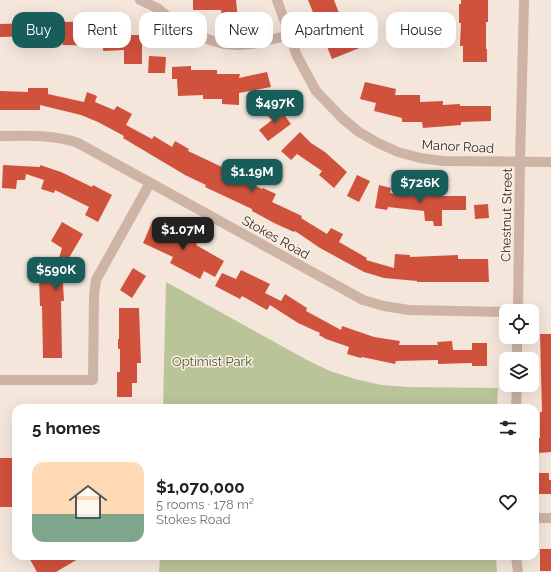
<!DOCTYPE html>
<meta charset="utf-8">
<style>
body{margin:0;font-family:Raleway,sans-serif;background:#f2f2f2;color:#202124;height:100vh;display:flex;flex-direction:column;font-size:15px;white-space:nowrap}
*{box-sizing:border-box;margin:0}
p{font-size:13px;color:#757577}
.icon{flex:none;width:22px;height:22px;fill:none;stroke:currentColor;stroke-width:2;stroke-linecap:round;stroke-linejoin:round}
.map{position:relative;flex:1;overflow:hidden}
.side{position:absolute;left:12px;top:404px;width:527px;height:156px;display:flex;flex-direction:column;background:#fff;border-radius:12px;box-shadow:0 4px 16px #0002}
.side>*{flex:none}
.top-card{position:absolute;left:12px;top:12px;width:527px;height:36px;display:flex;gap:8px}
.fabs{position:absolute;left:499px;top:304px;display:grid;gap:8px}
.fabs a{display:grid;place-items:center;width:40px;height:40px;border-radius:8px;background:#fff;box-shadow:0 4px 16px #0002;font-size:20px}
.price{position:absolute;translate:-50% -34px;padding:0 9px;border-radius:8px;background:#195d5b;color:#fff;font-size:13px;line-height:26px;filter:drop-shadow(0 1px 2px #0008)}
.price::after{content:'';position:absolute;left:50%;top:24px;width:12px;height:9px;margin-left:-6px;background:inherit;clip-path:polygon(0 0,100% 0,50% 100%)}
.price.current{background:#222;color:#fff}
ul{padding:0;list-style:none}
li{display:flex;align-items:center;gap:12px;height:100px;padding:0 20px}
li+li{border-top:1px solid #e0e0e0}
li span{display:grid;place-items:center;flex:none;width:112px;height:80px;border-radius:12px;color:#555}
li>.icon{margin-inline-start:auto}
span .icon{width:48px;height:48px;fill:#fffc;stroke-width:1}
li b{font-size:17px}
h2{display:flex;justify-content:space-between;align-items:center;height:48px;padding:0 20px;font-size:17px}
.tag{padding:0 14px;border-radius:12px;background:#fff;box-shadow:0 4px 16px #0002;font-size:14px;line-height:36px}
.tag.current{background:#195d5b;color:#fff}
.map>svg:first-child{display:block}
.green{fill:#bac499}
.building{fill:#d0523d}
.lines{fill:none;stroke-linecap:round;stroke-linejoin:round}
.minor{stroke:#cdb4a5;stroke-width:10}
.tertiary{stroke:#cdb4a5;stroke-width:10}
.labels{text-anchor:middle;stroke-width:3;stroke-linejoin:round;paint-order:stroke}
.street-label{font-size:13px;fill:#382b27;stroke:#fbf0e7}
.park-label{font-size:13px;fill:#4c5929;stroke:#fbf0e7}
</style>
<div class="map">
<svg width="551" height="572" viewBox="0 0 551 572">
<rect width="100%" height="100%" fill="#f4e6db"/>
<!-- green -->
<g class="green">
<polygon points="166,282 307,360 330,371 355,379 381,385 407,387 498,388 497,408 163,408"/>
<polygon points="160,556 496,556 497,572 159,572"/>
</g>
<!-- building -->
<g class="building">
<polygon points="193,0 236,0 238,20 223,22 221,10 193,10"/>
<polygon points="308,0 334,0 348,37 357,33 362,47 332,59"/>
<polygon points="461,0 488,0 488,22 486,22 486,49 487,49 487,62 463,62 463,46 460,46 461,23 459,23 459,4 461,4"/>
<polygon points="96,21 96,26 118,26 118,35 142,35 142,64 124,64 124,50 103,51 103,46 63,45 62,38 33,38 33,36 0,37 0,24"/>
<polygon points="149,56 166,57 165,73 148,73"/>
<polygon points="191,66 191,70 217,70 217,74 240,74 239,78 267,72 271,87 239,93 239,105 222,104 222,99 203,99 203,95 178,96 177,79 172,79 172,67"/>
<polygon points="365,82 396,89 395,95 420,95 420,102 443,101 443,105 460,104 460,106 491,106 491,121 461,122 461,125 423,128 422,122 402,122 402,118 374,111 376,103 360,99"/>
<polygon points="28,88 48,88 48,94 84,102 87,92 97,96 95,102 114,110 117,106 132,114 126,125 152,139 154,136 172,147 175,141 189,149 188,151 222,167 223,166 236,172 234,175 262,189 263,188 276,194 272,202 302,216 301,218 327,234 331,228 343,234 339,242 367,258 366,260 394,268 395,254 410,255 410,257 458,255 458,259 488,259 489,282 417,282 417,281 384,278 364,272 320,248 295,231 294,232 274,223 252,211 252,209 205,187 206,185 185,175 123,138 124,136 98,122 81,115 40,105 40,110 0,110 0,91 28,92"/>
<polygon points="278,107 291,124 268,141 259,130 272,120 267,115"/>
<polygon points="300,132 311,143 325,152 347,172 334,188 319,175 322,171 297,154 291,160 281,151"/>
<polygon points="3,165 40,167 40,165 61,172 92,187 93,185 112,195 98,222 85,215 89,207 55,190 54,193 41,189 44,180 26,174 25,180 17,180 16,189 2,188"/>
<polygon points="357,175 370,181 359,202 347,196"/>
<polygon points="379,185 391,188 390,193 419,196 466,196 466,210 442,210 442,226 434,226 433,221 425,221 424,211 388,207 387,210 375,208"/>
<polygon points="488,204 489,218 475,219 474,205"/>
<polygon points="153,220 197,243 196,245 224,261 215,277 204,271 200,279 170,263 173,257 143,243"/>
<polygon points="62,222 83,234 63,268 67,269 63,283 64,301 61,301 62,358 43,358 42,306 40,306 39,278 44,261 57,265 62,248 51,241"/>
<polygon points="133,268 146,276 132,298 120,290"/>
<polygon points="241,270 270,284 265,293 281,301 285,294 307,308 306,311 341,330 342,326 374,337 400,341 399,345 438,345 437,342 452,341 453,350 472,350 472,343 487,343 487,366 472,366 472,363 438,364 438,360 396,361 395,364 362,357 361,358 347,354 349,347 326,339 319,335 320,333 298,323 270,305 267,310 242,296 240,299 215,286 222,273 236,279"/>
<polygon points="119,308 139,308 141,363 137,363 137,383 132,383 132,397 117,397 117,372 120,372 120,349 118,349 118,339 119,339"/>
<polygon points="540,334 551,334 551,452 538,453 538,438 540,438 540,412 542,412"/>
<rect x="0" y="458" width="16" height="49"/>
<polygon points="535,473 549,473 549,480 551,480 551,494 535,494"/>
<rect x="540" y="549" width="11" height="22"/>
<polygon points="28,556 83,556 56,572 37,572"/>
</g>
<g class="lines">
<!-- minor -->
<g class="minor">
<polyline points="140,0 157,8 188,32 210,40 224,44 238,45 252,44 290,35"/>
<path d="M0 136C26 136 53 134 78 143L363 300 384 306 409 310 506 312"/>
<polyline points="520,161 524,0"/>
<polyline points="0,380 93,380 94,295 96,280 150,183"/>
<polyline points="535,518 551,518"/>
</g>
<!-- tertiary -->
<g class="tertiary">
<polyline points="277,0 297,56 316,91 343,119 359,132 378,143 398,152 420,158 443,161 551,162"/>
<polyline points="518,311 520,161"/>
<polyline points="517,359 517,337"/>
<polyline points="516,408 517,385"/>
<polyline points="516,556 518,572"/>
</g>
</g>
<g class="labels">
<!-- street labels -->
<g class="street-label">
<text transform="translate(458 146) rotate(3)" y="5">Manor Road</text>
<text transform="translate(506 215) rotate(-89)" y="5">Chestnut Street</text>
<text transform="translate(276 237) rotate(29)" y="5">Stokes Road</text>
</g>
<!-- park labels -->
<g class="park-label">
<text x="212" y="366">Optimist Park</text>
</g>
</g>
</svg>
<div class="fabs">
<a><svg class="icon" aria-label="locate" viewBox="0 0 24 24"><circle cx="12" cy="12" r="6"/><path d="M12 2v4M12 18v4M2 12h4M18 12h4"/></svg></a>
<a><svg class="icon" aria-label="layers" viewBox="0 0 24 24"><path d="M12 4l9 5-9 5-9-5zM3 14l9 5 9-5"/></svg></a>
</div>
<b class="price" style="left:275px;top:124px">$497K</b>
<b class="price" style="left:252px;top:193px">$1.19M</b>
<b class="price" style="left:420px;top:204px">$726K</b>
<b class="price current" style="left:183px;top:251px">$1.07M</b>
<b class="price" style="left:56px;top:291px">$590K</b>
<div class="top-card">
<a class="tag current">Buy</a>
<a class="tag">Rent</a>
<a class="tag">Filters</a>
<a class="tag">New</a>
<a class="tag">Apartment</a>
<a class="tag">House</a>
</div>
<section class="side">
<h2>5 homes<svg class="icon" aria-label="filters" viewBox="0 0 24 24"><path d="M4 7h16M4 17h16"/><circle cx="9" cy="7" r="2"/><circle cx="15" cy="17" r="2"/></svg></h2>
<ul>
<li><span style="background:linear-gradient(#ffd9b3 65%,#7fa58c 0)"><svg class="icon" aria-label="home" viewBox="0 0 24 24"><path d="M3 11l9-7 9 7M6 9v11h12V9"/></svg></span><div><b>$1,070,000</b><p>5 rooms · 178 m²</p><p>Stokes Road</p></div><svg class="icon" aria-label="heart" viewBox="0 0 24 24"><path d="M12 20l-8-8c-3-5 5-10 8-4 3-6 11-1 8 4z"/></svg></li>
</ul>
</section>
</div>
